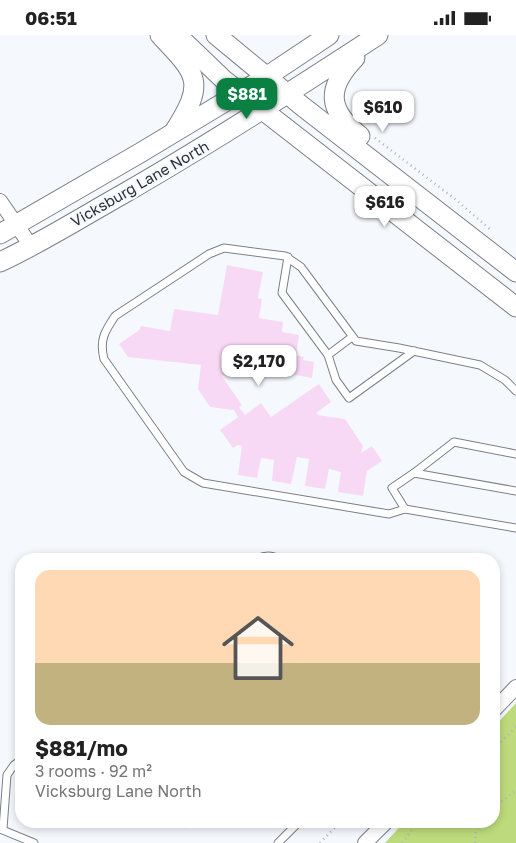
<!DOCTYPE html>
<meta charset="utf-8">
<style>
body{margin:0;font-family:"Golos Text",sans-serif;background:#f6f6f6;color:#222;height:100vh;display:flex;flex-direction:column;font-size:19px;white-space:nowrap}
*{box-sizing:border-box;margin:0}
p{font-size:16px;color:#767676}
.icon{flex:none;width:28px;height:28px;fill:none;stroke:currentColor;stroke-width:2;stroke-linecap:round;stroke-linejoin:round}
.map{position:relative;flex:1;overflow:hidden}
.panel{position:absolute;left:15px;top:518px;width:485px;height:275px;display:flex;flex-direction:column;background:#fff;border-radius:20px;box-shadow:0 2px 8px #0003}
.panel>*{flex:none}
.price{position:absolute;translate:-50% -42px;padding:0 11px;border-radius:10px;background:#fff;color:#222;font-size:16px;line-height:32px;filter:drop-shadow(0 1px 2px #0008)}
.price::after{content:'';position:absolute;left:50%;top:30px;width:15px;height:11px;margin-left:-8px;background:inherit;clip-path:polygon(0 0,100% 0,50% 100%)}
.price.active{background:#0b8043;color:#fff}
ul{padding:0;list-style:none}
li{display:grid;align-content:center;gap:10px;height:265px;padding:0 20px}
li span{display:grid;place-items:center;height:155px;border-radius:15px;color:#555}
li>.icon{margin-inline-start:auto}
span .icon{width:90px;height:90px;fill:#fffc;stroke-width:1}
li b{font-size:21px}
.status{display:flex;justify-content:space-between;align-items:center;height:35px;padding:0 25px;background:#fff;direction:ltr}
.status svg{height:14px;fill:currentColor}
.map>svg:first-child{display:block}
.green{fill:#bddb7c}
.building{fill:#f8d9f5}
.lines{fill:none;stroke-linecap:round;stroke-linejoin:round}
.service-casing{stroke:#7b8188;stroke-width:9}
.minor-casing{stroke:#7b8188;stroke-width:16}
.secondary-casing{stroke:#7b8188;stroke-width:21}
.path{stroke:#b1b4b8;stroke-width:2.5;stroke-dasharray:1 4;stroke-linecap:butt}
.service{stroke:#fff;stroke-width:7}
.minor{stroke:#fff;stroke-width:14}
.secondary{stroke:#fff;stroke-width:19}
.labels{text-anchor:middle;stroke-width:4.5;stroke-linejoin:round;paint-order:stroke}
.street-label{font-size:15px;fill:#2d2f32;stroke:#f5f9fe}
</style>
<div class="status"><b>06:51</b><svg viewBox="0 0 49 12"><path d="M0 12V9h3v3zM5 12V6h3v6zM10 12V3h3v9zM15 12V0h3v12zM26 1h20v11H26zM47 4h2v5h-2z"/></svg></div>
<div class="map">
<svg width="516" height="808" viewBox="0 0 516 808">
<rect width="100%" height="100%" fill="#f5f9fe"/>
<!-- green -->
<polygon class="green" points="516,668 516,808 385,808 405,786 494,786 494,692"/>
<!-- building -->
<g class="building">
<polygon points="227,230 263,237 258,263 262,264 259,283 283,287 282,297 299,300 296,320 304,322 303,325 314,327 312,343 228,327 226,341 221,340 242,370 239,372 245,380 261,368 271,382 319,349 331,367 316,378 318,380 345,384 363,411 361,418 372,411 382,426 367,436 363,461 338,457 341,437 329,434 325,454 305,451 309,424 297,422 291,449 272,446 274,425 261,423 257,443 238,440 242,411 238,410 233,413 220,395 238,382 234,375 210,372 198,354 201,330 128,322 119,309 139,295 141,291 170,296 174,274 218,280"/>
<polygon points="180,786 197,786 185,794"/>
</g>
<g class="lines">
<defs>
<g id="service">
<polyline points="288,222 282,258 328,320 336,345 349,363 414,316"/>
<polyline points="328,320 352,302"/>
<path d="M516 356 505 345 480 330 399 313 356 306 301 232 285 221 224 213 209 219 115 281C105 296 99 305 104 324L184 437 203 448 389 479 405 474 516 493"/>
<polyline points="414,438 454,407 516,419"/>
<polyline points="405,474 392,453 414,438 516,456"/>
<path d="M257 524C265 520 272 520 279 524"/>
<polyline points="0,794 34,808"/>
<polyline points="3,794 7,740 14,730 21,725"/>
<polyline points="278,808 300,786"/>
</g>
<g id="minor">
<polyline points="0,166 31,211"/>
<polyline points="494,675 516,652"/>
<polyline points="365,808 387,786"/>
</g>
<g id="secondary">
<path d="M160 0C198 40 206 47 174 97"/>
<polyline points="177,0 224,45 516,272"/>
<polyline points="216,0 302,71 516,237"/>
<path d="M355 23C326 53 327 75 360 101"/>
<polyline points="0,199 140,118 266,42 329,0"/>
<path d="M0 227C43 207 82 182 123 159 210 109 294 55 378 0"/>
</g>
</defs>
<!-- service casing -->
<use href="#service" class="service-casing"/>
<!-- minor casing -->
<use href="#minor" class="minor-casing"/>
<!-- secondary casing -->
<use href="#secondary" class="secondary-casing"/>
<!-- path -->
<g class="path">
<polyline points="375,103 455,164 492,196"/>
<polyline points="494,714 516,692"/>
<polyline points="494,773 516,755"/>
<polyline points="320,808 341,786"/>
<polyline points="402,808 419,786"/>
<polyline points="475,808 476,796 484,786"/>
</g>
<!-- service -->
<use href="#service" class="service"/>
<!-- minor -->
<use href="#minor" class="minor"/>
<!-- secondary -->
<use href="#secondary" class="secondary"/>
</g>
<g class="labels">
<!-- street labels -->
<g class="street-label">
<text transform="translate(140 149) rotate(-30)" y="5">Vicksburg Lane North</text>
</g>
</g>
</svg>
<b class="price active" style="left:247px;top:85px">$881</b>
<b class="price" style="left:383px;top:98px">$610</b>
<b class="price" style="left:385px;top:193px">$616</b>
<b class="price" style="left:259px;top:352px">$2,170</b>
<section class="panel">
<ul>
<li><span style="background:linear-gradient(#ffd9b3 60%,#c2b280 0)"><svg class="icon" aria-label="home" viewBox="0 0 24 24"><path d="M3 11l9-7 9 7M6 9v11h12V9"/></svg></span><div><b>$881/mo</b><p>3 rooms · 92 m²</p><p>Vicksburg Lane North</p></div></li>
</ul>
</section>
</div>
